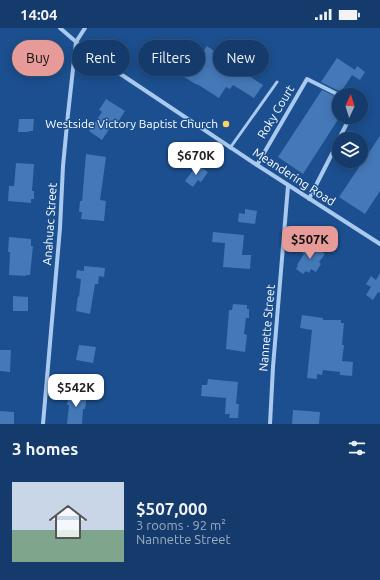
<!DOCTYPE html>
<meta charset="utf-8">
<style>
body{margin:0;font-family:Ubuntu,sans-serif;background:#214673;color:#f1f3f6;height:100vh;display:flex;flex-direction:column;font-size:15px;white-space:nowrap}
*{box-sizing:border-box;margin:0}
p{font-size:13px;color:#9dadc1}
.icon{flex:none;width:22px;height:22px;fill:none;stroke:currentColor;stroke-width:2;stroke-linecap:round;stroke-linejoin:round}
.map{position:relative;height:396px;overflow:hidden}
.details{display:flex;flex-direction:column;background:#143b6b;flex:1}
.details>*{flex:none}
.top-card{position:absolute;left:12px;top:12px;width:356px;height:36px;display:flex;gap:8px}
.needle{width:26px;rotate:4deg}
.tools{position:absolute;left:332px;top:60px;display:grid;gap:8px}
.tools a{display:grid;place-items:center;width:36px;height:36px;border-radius:50%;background:#143b6b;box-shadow:0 2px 10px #0003,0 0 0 1px #33557e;font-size:20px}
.price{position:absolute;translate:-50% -34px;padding:0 9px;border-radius:8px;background:#fff;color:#222;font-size:13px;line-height:26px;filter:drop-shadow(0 1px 2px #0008)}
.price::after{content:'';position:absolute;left:50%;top:24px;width:12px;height:9px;margin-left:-6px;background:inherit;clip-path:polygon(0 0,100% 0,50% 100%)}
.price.selected{background:#e69b98;color:#111}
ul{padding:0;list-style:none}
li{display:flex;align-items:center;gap:12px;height:100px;padding:0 12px}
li+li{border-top:1px solid #33557e}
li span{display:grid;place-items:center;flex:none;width:112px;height:80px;border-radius:0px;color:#555}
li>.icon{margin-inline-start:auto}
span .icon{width:48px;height:48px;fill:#fffc;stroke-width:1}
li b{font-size:17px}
h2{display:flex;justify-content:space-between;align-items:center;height:48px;padding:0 12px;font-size:17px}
.tag{padding:0 14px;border-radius:18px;background:#143b6b;box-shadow:0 2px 10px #0003,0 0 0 1px #33557e;font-size:14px;line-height:36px}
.tag.selected{background:#e69b98;color:#111}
.status{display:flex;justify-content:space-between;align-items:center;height:28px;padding:0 20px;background:#143b6b;direction:ltr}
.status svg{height:11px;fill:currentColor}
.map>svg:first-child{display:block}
.building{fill:#4478b7}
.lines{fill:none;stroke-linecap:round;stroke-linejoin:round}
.service{stroke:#a9c9ee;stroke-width:3}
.minor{stroke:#a9c9ee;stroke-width:4}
.poi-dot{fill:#ffd166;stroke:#1b4f8f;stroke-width:1.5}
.labels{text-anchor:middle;stroke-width:3;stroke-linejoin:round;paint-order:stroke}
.street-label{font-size:12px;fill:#fff;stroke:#1b4f8f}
.poi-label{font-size:12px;fill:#fff;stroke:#1b4f8f;text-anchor:end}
</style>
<div class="status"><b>14:04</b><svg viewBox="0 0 49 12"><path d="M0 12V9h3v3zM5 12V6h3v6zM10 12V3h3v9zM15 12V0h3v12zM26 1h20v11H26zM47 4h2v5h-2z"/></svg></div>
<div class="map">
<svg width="380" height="396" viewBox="0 0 380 396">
<rect width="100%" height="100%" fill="#1b4f8f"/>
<!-- building -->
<g class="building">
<polygon points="207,18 218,26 217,28 263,57 254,70 233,57 230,61 226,59 219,70 197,56 197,57 181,47 191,33 195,36"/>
<polygon points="337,30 355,42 357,38 365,44 360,52 352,47 341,64 321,54"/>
<polygon points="322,62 339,70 339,90 303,146 278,129"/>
<polygon points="106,71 125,83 118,94 115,92 102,112 89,103 102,84 99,82"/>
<polygon points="19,91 34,91 33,103 29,103 29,104 18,104"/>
<polygon points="380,108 380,163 365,186 339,169"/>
<polygon points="86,126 106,129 100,172 106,173 104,193 81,191 82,184 79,184 80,173 82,173"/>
<polygon points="16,135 34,136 32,163 34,163 34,171 31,171 31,175 8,173 9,158 14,158"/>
<polygon points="197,137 208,144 201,154 198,152 193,159 185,153"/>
<polygon points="245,181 257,183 255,196 238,194 239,185 245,186"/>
<polygon points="213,204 244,207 242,227 251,227 250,241 223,239 225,215 212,214"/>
<polygon points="9,209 31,211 31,218 33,218 30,247 26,247 26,248 9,247 10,224 8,224"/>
<polygon points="308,215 325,226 319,234 321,236 316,244 311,241 309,245 306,243 303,246 296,241 298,238 297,237 304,226 302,224"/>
<polygon points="84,238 105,240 104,249 99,248 98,256 95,256 90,286 76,283 78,268 79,269 81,251 76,250 77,242 84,243"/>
<polygon points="380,245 380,265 378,264 373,272 366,267 371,259 366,256 371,248 376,252"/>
<polygon points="13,268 28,269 28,283 13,283"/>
<polygon points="233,276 247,277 247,281 249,281 249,290 246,290 244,306 247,307 245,324 226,321 229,282 232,282"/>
<polygon points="302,287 323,290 323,292 341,292 341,295 344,295 342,317 344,317 342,333 353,334 352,348 340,347 340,344 323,342 322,347 317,346 317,351 307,350 312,302 300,300"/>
<polygon points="79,317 96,319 93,335 76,332"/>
<polygon points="0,322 11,322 10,344 0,343"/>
<polygon points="208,351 238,354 236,376 239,376 238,390 229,390 230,386 225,386 226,370 201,368 202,357 207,357"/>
<polygon points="69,365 87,367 85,381 83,381 82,396 67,396 69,377 67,377"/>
<polygon points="293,382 320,384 319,396 292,396"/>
<polygon points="0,383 14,384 14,396 0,396"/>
</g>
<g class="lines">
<!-- service -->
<polyline class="service" points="230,120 277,54"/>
<!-- minor -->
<g class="minor">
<polyline points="60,0 89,25 257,137 380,216"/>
<polyline points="339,111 350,89"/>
<polyline points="257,137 307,51 339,67"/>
<polyline points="309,171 339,112"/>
<polyline points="43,396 60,200 63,138 68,86 76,14 85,0"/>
<polyline points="270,396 273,339 288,158"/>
</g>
</g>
<!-- markers -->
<circle class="poi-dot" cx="226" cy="96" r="4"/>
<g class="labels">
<!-- street labels -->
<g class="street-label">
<text transform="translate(276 84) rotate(-59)" y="4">Roky Court</text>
<text transform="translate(294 149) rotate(33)" y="4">Meandering Road</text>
<text transform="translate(50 196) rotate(-86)" y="4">Anahuac Street</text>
<text transform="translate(267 300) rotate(-85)" y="4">Nannette Street</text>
</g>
<!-- poi labels -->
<g class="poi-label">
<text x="218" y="100">Westside Victory Baptist Church</text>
</g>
</g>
</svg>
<div class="tools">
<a><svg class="needle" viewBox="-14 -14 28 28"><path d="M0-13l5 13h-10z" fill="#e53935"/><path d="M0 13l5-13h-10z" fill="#9dadc1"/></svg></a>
<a><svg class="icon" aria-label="layers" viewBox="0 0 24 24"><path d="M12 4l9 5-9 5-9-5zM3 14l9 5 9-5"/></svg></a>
</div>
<b class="price" style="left:196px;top:148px">$670K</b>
<b class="price selected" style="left:310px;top:232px">$507K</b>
<b class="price" style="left:76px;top:380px">$542K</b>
<div class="top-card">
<a class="tag selected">Buy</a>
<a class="tag">Rent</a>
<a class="tag">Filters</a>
<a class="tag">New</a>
</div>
</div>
<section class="details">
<h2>3 homes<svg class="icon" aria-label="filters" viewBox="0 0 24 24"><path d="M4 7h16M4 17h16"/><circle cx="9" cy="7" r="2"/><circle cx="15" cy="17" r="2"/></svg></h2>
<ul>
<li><span style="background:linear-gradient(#c9d6e8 60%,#7fa58c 0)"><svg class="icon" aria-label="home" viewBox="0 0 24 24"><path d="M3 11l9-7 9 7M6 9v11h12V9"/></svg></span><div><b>$507,000</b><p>3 rooms · 92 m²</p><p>Nannette Street</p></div></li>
</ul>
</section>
